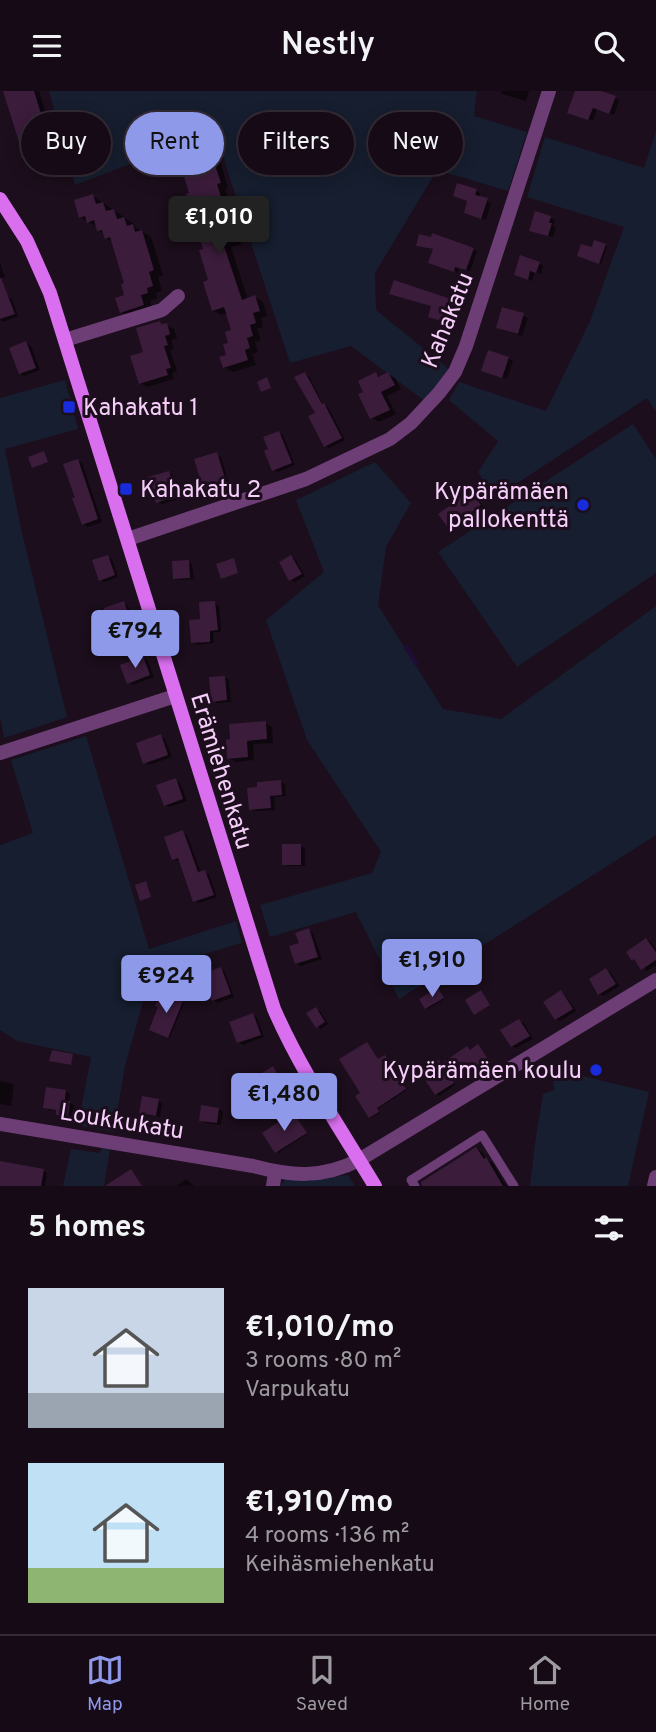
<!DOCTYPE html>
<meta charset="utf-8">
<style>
body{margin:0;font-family:Overpass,sans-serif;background:#1e131e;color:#f1f3f6;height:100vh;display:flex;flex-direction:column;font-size:26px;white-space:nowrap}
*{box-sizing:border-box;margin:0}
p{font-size:23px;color:#9d9aa0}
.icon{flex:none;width:38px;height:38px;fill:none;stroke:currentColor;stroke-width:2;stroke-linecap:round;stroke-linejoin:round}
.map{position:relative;height:1095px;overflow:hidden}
.sheet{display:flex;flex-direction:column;background:#150a15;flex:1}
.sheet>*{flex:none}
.banner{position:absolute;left:21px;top:21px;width:614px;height:63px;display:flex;gap:14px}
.price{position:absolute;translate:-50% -60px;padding:0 16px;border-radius:7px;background:#8f99ea;color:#111;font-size:23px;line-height:46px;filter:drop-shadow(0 2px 4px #0008)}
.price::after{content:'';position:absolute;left:50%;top:42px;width:21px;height:16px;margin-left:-10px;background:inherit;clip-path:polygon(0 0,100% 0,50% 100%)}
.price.selected{background:#222;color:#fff}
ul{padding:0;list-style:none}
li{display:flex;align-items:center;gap:21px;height:175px;padding:0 28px}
li span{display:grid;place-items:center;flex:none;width:196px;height:140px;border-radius:0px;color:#555}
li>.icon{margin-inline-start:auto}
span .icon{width:84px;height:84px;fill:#fffc;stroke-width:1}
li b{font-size:30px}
h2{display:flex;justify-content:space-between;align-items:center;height:84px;padding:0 28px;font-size:30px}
.tag{padding:0 24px;border-radius:32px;background:#150a15;box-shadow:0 4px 18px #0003,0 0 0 2px #342b34;font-size:24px;line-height:63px}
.tag.selected{background:#8f99ea;color:#111}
header{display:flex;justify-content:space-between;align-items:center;height:91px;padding:0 28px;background:#150a15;font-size:32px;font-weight:600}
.dock{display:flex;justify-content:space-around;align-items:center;height:98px;border-top:2px solid #342b34;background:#150a15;font-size:19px;color:#9d9aa0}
.dock a{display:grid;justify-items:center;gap:4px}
.dock .selected{color:#8f99ea}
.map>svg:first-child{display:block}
.green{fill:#161e2f}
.shadow{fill:#0007}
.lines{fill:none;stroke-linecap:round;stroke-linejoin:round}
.stream{stroke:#1f0d35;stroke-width:4.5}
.building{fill:#3b1c3b}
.lane{stroke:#6d3d76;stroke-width:9}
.street{stroke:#6d3d76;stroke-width:14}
.secondary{stroke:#d96fef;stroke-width:14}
.poi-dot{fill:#182cdc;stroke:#1c0e1c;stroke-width:2.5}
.labels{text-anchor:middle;stroke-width:6;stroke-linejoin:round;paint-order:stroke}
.street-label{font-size:24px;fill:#f6cefa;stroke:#1c0e1c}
.poi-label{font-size:24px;fill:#f6cefa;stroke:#1c0e1c;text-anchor:start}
</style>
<header><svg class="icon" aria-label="menu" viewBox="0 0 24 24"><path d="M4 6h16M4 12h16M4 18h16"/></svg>Nestly<svg class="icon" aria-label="search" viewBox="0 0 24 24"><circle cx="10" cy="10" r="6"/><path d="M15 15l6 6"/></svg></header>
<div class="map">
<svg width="656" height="1095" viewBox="0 0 656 1095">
<rect width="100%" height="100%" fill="#1c0e1c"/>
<!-- green -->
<g class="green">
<polygon points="49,0 477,0 474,25 527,41 508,100 437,79 375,182 376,219 449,278 425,310 351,255 290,272 215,41 75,94"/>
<polygon points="656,40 656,321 647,307 493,408 478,381 498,350 449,309 459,291 546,320 590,230 624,136 527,106 545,46 644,77"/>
<polygon points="65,289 78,338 5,358 22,442 67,626 4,647 0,626 0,307"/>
<polygon points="633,333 656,368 656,482 517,576 438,461"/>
<polygon points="375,371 411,412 386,456 378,514 443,618 501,628 656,515 656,744 399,908 356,821 270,846 260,814 372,782 381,761 307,649 266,529 324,481 296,409"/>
<polygon points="86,645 149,858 236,830 242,852 152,878 125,975 114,1041 78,1034 91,966 17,950 0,939 0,754 33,742 11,669"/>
<polygon points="558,979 649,1001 628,1095 530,1095 536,1045 543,1003 554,999 553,988"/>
<polygon points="102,1057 110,1058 104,1095 63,1095 71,1058 99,1062"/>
<polygon points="348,1084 355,1095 281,1095 285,1088 314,1088"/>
</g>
<!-- shadow -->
<g class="shadow">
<polygon points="5,0 39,0 58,62 33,70 26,66"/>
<polygon points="501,0 529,0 526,10 505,4 501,2"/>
<polygon points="577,0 596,0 619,9 614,24 597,18 593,30 574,23"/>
<polygon points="211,64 220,69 228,97 225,98 242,153 231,156 248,209 255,206 263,211 267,225 261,227 263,236 257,238 261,249 255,251 258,261 252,263 256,274 233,281 224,276 234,240 228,222 221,224 213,219 210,190 205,159"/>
<polygon points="476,99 480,102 479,107 491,112 486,129 466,121"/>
<polygon points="93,105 134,133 135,136 151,146 163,184 158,186 162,200 156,202 157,207 150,210 153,219 131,226 121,221 126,205 127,193 113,151 106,147 105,143 98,139 97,136 80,126"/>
<polygon points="536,122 555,129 553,135 556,137 553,146 535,141"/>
<polygon points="595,151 607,156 601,173 579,165 593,159"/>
<polygon points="422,156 473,158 477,160 470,180 459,176 458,181 434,173 435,159"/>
<polygon points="0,172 5,186 0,187"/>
<polygon points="539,172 543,175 541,183 535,181 532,190 520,186"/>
<polygon points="7,206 12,208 18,225 3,231 0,229 0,208"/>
<polygon points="453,210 457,212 451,233 434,228 433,215"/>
<polygon points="503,218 528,227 522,245 502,239"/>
<polygon points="160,232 174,238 177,247 171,249 174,258 170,259 177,280 172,282 174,288 147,296 140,292 145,262"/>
<polygon points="26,252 31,255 40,279 24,285 20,282"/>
<polygon points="508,267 513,270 507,288 488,282"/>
<polygon points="305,283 309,285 323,313 328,316 345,349 329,357 325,355"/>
<polygon points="375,283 381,286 388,283 395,287 401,298 387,305 396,323 379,331 372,327 365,301"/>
<polygon points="279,342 283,344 295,374 278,381 273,379 270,359"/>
<polygon points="216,363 221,366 230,396 210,403 205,400"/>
<polygon points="78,370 82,372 102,431 88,436 83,433 77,408"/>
<polygon points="168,382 173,384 180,408 162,413 158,411"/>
<polygon points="471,402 475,404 484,417 454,439 450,436"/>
<polygon points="108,466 112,468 118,486 105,491 100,489"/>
<polygon points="291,466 296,469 305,485 295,491 290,488"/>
<polygon points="188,470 192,473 194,488 179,489 175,487"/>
<polygon points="124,512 128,515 134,530 116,536 112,534"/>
<polygon points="215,512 219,515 221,541 213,541 214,552 197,554 193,551 202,530"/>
<polygon points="143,567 148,570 154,586 133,594 129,591"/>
<polygon points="225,586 229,589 231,611 217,612 213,609"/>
<polygon points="265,632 272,636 273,652 253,653 254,669 236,671 229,667 232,650"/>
<polygon points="161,645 165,648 172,666 149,674 145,672"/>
<polygon points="176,689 180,692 187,710 170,716 165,714"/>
<polygon points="281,691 285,693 286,705 274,706 275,719 255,720 251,718"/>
<polygon points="183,741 187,744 201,782 204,781 209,783 217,806 199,812 195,810 180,769 178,770 174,768"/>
<polygon points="301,755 305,757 305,775 288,775 283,773"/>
<polygon points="309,839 313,842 322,868 301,875 296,872 301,853"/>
<polygon points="647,849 651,851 656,859 656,874 647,880 633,868"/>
<polygon points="221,878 225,881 234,906 218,912 213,909"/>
<polygon points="606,879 611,882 619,895 604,905 600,903"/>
<polygon points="439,900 444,908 428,918 426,917"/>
<polygon points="561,901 565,904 576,920 560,930 556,928"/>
<polygon points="163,903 184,912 170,946 151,939"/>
<polygon points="316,918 320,920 328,933 321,938 317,935"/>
<polygon points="253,924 257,927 264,946 243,954 239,951"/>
<polygon points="519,930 524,932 533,948 516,957 512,955"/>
<polygon points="478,955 490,970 477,979 472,973 451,987 455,994 439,1005 436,1003 439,971 442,973 467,957 471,960"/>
<polygon points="386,967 407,999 377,1018 380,1022 371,1027 362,1002 379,970"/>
<polygon points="273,977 277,980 289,999 274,1008 270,1006"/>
<polygon points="0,990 10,992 14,994 11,1015 0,1013"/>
<polygon points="47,998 66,1001 70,1003 69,1011 74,1014 72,1027 62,1026 57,1023 58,1020 49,1019 45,1016"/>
<polygon points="158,1010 162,1012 160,1026 145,1024 141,1021"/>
<polygon points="219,1018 223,1021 221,1034 205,1032 201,1029"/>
<polygon points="295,1024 307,1043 278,1062 264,1043"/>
<polygon points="476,1058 483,1062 487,1069 493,1072 506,1095 425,1095"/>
<polygon points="0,1072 43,1079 47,1082 45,1095 0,1095"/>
<polygon points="186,1088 194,1095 176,1095"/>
</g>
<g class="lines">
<!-- stream -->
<polyline class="stream" points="406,556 416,572"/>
</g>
<!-- building -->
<g class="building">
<polygon points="3,0 34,0 52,58 24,67"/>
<polygon points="575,0 601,0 616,5 609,23 593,17 588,29 567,22"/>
<polygon points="211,62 221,92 217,93 234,148 223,152 242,209 255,204 260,220 253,222 256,232 250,234 253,245 247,247 250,257 245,259 248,269 223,277 219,266 226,264 223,253 228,252 225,241 231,239 224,216 212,220 203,191 208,189 199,159 203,158 186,103 189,102 180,72"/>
<polygon points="457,92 477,98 475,104 488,107 481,128 464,122 467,110 453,105"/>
<polygon points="93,103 96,113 103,111 106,120 114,118 117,128 124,126 127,135 133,133 135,141 142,139 154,179 149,181 153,195 147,197 148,202 141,204 144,214 120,222 115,207 124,204 121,193 124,192 110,146 105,148 102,139 97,140 94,129 87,132 85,125 79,127 74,109"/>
<polygon points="535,120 551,125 549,132 552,132 548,145 529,140"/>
<polygon points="432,142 474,157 466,179 455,176 454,181 428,172 433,158 416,155 419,143 431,146"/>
<polygon points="594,149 606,153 599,173 577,165 581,153 592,156"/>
<polygon points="520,164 540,171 536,182 530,180 528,189 514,184"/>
<polygon points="0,187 1,187 15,223 0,228"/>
<polygon points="394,189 454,209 447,232 428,226 431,215 389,203"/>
<polygon points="502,216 524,222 518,243 496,237"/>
<polygon points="160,230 161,233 167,232 170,243 165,245 168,254 164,255 171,277 166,278 168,284 139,293 130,265 143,261 136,237"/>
<polygon points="26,250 36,277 19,283 9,257"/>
<polygon points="488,259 509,266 502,287 481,280"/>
<polygon points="305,281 322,313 324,312 342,347 324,356 308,325 315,322 294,286"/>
<polygon points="376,281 378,286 388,281 395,294 381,301 390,319 370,328 358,303 363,301 358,290"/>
<polygon points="267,286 271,297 261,301 257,291"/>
<polygon points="279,340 292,372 272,380 264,360 268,358 263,346"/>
<polygon points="44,360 48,371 32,377 28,366"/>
<polygon points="217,361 227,394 204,401 194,368"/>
<polygon points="78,368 98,428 82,434 72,407 75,407 63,373"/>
<polygon points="169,380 177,405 156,412 148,386"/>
<polygon points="471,400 481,414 449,438 438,423"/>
<polygon points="108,464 115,484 99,490 92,469"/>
<polygon points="291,464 302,483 289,490 279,471"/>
<polygon points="234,467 238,482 221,488 216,473"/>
<polygon points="189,469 190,487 173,488 172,470"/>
<polygon points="124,510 130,528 110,535 104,517"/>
<polygon points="215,510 218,539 210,540 210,551 191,552 189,529 200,528 199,511"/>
<polygon points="143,565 150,584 127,593 120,574"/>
<polygon points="225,585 227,609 211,611 209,586"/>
<polygon points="266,630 267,648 247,650 248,666 227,668 226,649 230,648 229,633"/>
<polygon points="161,643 168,664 143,673 136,652"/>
<polygon points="176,687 183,708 164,715 156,694"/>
<polygon points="281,689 282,704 270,705 271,717 249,719 247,697 257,696 257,691"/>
<polygon points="183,739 198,781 205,779 214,804 193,811 178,767 172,769 164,746"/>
<rect x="282" y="753" width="19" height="21"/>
<polygon points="146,790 151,806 140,810 135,794"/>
<polygon points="309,837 318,866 295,873 289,855 299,852 295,842"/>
<polygon points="646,847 656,861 656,869 641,879 634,868 632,870 626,861"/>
<polygon points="221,876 231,903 212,910 202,883"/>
<polygon points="606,877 616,893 598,904 589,888"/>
<polygon points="438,897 444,907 425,918 419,908"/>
<polygon points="481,899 490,914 474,924 465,909"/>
<polygon points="561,899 573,918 555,929 543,911"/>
<polygon points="162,901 183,910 168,947 149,939 158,916 155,915"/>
<polygon points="316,916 325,931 316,937 306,922"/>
<polygon points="253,922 261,944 237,952 229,931"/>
<polygon points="519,928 530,945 511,956 500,939"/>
<polygon points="367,951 378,968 385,964 406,998 377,1017 379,1021 369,1027 355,1005 360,1002 339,968"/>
<polygon points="478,953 488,968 473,978 469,972 449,985 454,992 435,1004 420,981 439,969 441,973 467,955 470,959"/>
<polygon points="52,959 73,963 71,974 49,970"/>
<polygon points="273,975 286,997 269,1007 256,986"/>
<polygon points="46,996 66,999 65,1009 70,1010 68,1026 56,1024 56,1019 43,1017"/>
<polygon points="142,1005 159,1008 156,1025 139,1022"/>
<polygon points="201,1014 219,1017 217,1032 199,1030"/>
<polygon points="293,1021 307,1042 275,1062 262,1042"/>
<polygon points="476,1056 484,1068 486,1066 503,1095 422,1095 421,1091"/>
<polygon points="0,1070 44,1078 41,1095 0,1095"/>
<polygon points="131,1078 142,1095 105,1095"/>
</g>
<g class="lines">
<!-- lane -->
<polyline class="lane" points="415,1095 411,1089 482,1044 514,1095"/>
<!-- street -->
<g class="street">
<polyline points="65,249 162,219 178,205"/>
<polyline points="128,448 306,388 390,348 411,332 439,302 455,281 466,255 549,0"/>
<polyline points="0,662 175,605"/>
<path d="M0 1033 253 1075C291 1085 322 1088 359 1069L656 889"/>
<polyline points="273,1095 275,1081"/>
<polyline points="654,1095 656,1086"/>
</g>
<!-- secondary -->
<path class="secondary" d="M0 108 27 150 50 202 274 918C301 980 340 1037 375 1095"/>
</g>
<!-- markers -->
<g class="poi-dot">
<rect x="62" y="309" width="14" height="14" rx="3.5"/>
<rect x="119" y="391" width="14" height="14" rx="3.5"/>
<circle cx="583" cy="414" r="7"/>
<circle cx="596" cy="979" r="7"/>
</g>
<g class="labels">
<!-- street labels -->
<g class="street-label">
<text transform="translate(447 229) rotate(-68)" y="8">Kahakatu</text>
<text transform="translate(222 680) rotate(73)" y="8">Erämiehenkatu</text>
<text transform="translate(122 1030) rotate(9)" y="8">Loukkukatu</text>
</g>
<!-- poi labels -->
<g class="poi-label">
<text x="83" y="324">Kahakatu 1</text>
<text x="140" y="406">Kahakatu 2</text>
<text x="569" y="408" text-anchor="end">Kypärämäen<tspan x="569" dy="28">pallokenttä</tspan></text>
<text x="582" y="987" text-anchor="end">Kypärämäen koulu</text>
</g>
</g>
</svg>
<b class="price selected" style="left:219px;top:165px">€1,010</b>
<b class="price" style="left:135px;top:579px">€794</b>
<b class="price" style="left:432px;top:908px">€1,910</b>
<b class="price" style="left:166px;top:924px">€924</b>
<b class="price" style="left:284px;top:1042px">€1,480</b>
<div class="banner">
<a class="tag">Buy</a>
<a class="tag selected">Rent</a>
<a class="tag">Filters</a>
<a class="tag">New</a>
</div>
</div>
<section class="sheet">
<h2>5 homes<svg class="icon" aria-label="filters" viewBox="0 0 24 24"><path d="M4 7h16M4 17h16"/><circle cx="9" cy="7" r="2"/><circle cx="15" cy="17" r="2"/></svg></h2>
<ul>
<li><span style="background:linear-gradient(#c9d6e8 75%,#9aa5b1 0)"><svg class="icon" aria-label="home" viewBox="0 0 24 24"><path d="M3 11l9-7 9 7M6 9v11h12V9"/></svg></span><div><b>€1,010/mo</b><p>3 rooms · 80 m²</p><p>Varpukatu</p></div></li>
<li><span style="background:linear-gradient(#bfe0f5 75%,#8fb573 0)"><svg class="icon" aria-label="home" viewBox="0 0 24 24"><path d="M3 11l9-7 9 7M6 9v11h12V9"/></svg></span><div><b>€1,910/mo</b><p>4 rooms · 136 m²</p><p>Keihäsmiehenkatu</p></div></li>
</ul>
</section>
<nav class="dock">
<a class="selected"><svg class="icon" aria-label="map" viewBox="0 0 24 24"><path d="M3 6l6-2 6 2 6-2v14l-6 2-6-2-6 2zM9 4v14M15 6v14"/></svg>Map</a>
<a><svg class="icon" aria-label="saved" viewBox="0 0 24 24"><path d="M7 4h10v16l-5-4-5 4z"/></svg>Saved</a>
<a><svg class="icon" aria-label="home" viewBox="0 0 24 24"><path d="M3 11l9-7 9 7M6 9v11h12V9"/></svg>Home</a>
</nav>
